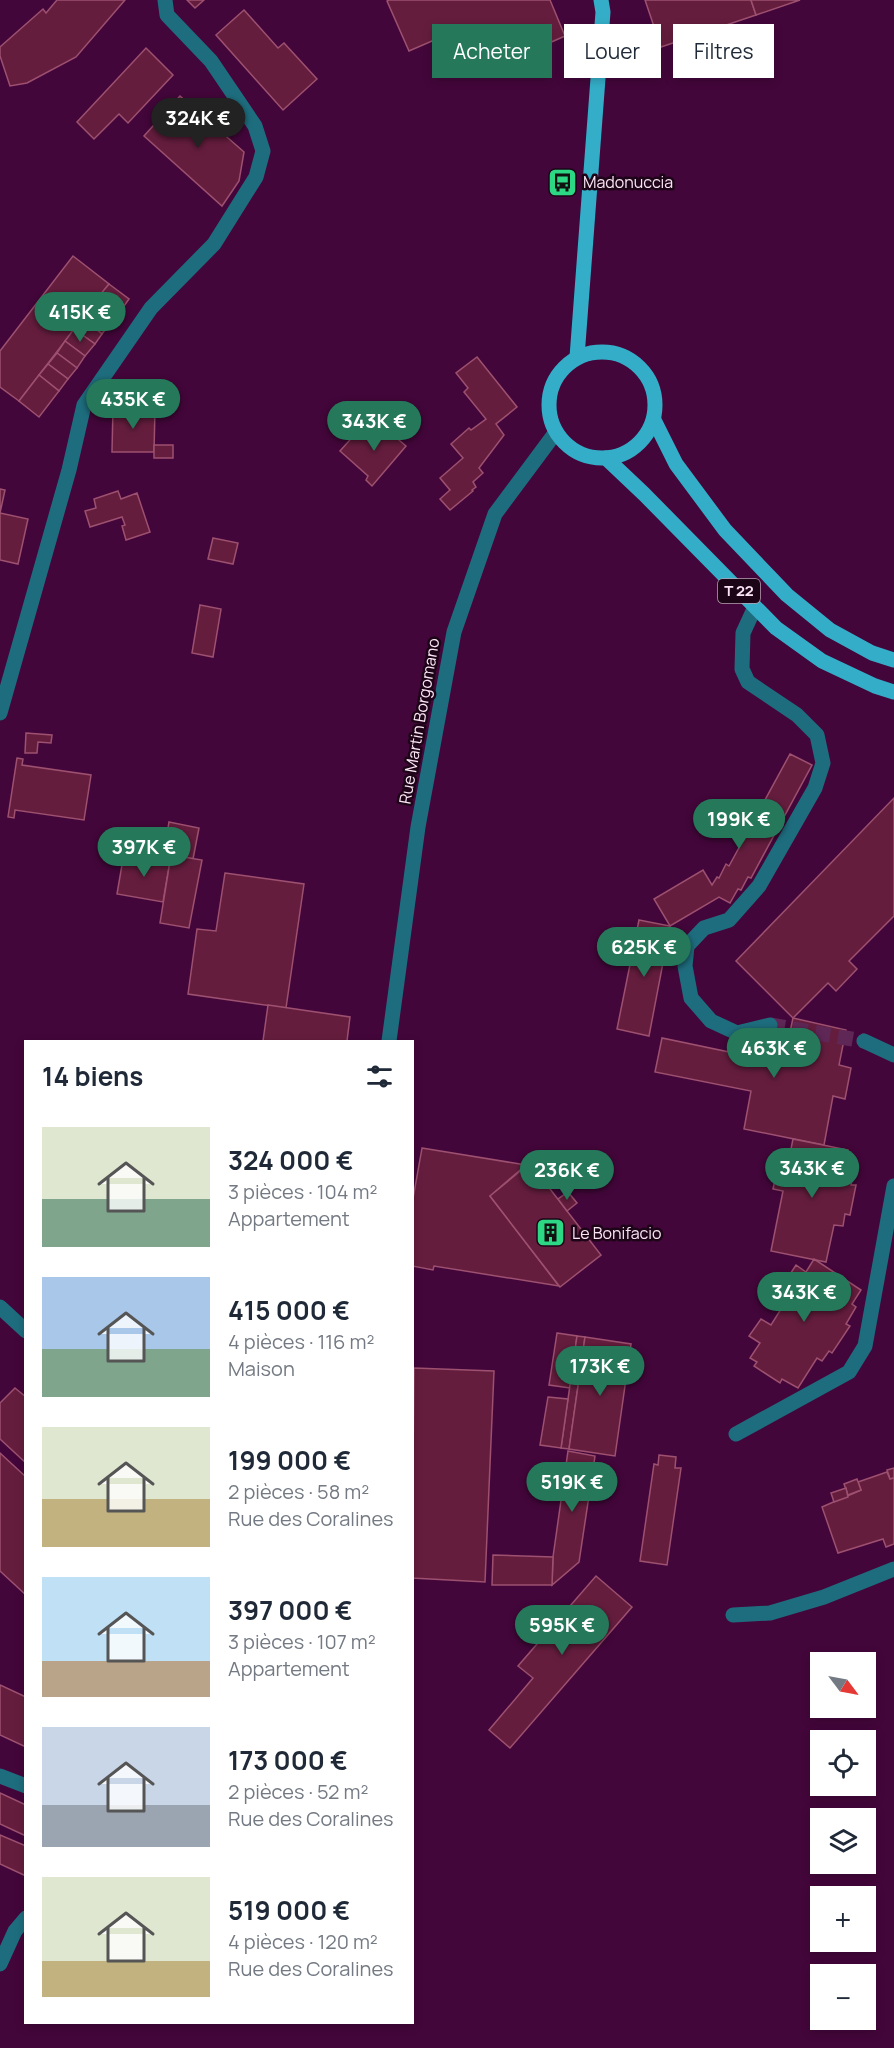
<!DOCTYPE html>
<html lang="fr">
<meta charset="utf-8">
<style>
body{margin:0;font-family:Manrope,sans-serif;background:#f6f6f7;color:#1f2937;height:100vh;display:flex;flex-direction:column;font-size:22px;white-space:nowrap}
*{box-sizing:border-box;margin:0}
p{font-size:20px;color:#747a83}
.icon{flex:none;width:33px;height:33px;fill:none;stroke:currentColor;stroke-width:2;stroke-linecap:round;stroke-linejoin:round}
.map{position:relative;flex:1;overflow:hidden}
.panel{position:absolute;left:24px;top:1040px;width:390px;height:984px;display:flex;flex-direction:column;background:#fff;border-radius:0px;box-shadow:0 3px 9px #0003}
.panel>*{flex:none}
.hud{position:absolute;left:432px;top:24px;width:372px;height:54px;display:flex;gap:12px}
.needle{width:39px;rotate:122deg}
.buttons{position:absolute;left:810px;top:1652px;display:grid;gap:12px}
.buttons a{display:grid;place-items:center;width:66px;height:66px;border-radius:0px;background:#fff;box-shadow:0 3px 9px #0003;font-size:30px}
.price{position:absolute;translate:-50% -51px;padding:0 14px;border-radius:21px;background:#25785a;color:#fff;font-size:20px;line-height:39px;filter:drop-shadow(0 2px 3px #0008)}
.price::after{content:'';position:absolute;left:50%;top:36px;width:18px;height:14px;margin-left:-9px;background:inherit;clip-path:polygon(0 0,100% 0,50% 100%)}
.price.current{background:#222;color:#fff}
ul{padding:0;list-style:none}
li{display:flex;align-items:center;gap:18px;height:150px;padding:0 18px}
li span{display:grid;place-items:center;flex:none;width:168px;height:120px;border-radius:0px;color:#555}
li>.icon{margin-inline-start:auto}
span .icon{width:72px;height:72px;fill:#fffc;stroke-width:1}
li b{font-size:26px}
h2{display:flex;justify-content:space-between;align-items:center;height:72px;padding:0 18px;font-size:26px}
.tag{padding:0 21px;border-radius:0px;background:#fff;box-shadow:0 3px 9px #0003;font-size:21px;line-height:54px}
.tag.current{background:#25785a;color:#fff}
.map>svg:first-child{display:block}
.building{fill:#651d3e;stroke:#9d506f;stroke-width:1.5}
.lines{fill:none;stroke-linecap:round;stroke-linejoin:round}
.minor-tunnel{stroke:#5f2756;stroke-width:15;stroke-dasharray:15 8;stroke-linecap:butt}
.minor{stroke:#1e6d7e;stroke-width:15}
.major{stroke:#34aec8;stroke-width:15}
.labels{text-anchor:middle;stroke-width:5;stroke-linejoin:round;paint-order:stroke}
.shield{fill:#1d0518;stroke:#b8a2b3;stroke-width:1.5}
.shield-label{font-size:15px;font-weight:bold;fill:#fbe5f5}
.poi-label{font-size:16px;fill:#fbe5f5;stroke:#1d0518;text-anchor:start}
.street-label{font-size:16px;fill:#fbe5f5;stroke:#1d0518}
</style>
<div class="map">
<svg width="894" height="2048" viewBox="0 0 894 2048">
<rect width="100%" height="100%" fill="#43063a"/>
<!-- building -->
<g class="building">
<polygon points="57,0 125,0 76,57 27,83 10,86 0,56 0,47 43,9 46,13"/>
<polygon points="187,0 204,0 195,8"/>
<polygon points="389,0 550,0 565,36 479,74 463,37 466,35 462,28 409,51 387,1"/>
<polygon points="645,0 751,0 756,15 661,47"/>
<polygon points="751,0 800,0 756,15"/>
<polygon points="244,10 278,48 284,43 317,79 283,110 216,35"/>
<polygon points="146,48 173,75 128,123 119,114 94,139 77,122"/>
<polygon points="180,96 244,152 239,181 222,206 144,136"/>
<polygon points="73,256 109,284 19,401 0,387 0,351"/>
<polygon points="109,284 129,299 120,312 99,296"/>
<polygon points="99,296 120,312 111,322 91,307"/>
<polygon points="91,307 111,322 102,334 82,318"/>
<polygon points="82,318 102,334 95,344 74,329"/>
<polygon points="74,329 95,344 85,356 65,341"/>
<polygon points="65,341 85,356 77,368 57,353"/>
<polygon points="57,353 77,368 68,379 48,364"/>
<polygon points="477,357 517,407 496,424 504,435 479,468 483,473 473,482 476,487 472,490 473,491 450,510 440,499 450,490 440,478 463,458 451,444 469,428 471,430 486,419 464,392 468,388 456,373"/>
<polygon points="48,364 68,379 59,391 39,375"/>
<polygon points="39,375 59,391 39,417 19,401"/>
<polygon points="113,407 155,408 154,452 112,452"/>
<polygon points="378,422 406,446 372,486 366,480 368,476 340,451 357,432 364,438"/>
<rect x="154" y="445" width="19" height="13"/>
<polygon points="0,489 5,490 0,513"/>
<polygon points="118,491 121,499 137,493 150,532 126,540 122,526 125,525 122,517 90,527 85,511 96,508 94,499"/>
<polygon points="0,513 28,519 18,564 0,560"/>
<polygon points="213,538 238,543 233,564 208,559"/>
<polygon points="200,605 221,609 213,657 192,653"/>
<polygon points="26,733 52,735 51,743 38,742 37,753 25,753"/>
<polygon points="790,754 812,765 751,878 748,877 741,890 738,889 730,903 719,897 670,926 654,899 703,870 712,885 717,877 719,878 726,864 729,866"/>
<polygon points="17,758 23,759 22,765 91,775 84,820 15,810 14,818 8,817"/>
<polygon points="894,798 894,916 849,961 857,969 836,991 828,983 793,1018 736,961"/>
<polygon points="169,822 199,828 193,859 164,853"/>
<polygon points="124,853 170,861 163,902 117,894"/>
<polygon points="171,855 202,860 189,928 160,923"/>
<polygon points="225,873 304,884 286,1008 188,994 197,929 216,931"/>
<polygon points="639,920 670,926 649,1036 617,1029"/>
<polygon points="268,1005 350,1017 347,1041 263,1041"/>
<polygon points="793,1018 846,1030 839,1065 851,1068 845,1099 833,1096 824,1145 744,1129 751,1091 655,1072 662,1038 758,1058 759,1049 785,1055"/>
<polygon points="793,1139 848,1150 846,1164 855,1166 851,1185 856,1185 850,1215 845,1214 843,1226 834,1225 826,1262 771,1251 783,1191 773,1189 781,1152 790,1154"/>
<polygon points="422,1148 526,1165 490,1196 559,1286 434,1266 433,1270 412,1266 412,1204"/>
<polygon points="530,1163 601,1255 560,1287 490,1196"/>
<polygon points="568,1192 577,1203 567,1211 558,1199"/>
<polygon points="814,1259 861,1290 852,1304 856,1307 846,1324 850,1326 832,1353 829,1351 822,1361 817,1358 798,1388 782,1379 780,1383 754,1366 757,1362 750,1358 760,1343 749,1336 761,1319 771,1325 783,1306 774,1299 796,1265 806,1272"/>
<polygon points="557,1333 577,1336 570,1388 549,1385"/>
<polygon points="577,1336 585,1337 569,1449 561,1448"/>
<polygon points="585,1337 631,1344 615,1456 569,1449"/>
<polygon points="414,1368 494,1371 485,1582 412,1578"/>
<polygon points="15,1388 26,1397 26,1463 0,1439 0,1403"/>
<polygon points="548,1397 568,1399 561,1448 540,1445"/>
<polygon points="568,1451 595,1456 579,1562 552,1585 553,1557"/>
<polygon points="0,1453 26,1477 26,1595 0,1571"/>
<polygon points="659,1455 676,1457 675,1468 681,1468 667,1565 640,1561 654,1464 658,1465"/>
<polygon points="894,1468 894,1478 890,1479 887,1470"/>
<polygon points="887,1472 890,1479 894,1478 894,1544 886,1547 883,1539 838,1553 822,1507 861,1490 858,1482"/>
<polygon points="857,1479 861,1490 848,1495 844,1484"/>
<polygon points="846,1488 848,1497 834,1502 831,1493"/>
<polygon points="493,1555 553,1557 552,1585 492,1585"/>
<polygon points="596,1576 632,1607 510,1748 489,1730 533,1678 518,1666"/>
<polygon points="0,1685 26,1697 26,1747 0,1735"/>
<polygon points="0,1793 26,1805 26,1836 0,1824"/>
<polygon points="0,1835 26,1846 26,1876 0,1864"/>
</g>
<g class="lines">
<!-- minor-tunnel -->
<polyline class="minor-tunnel" points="770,1025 864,1041"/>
<!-- minor -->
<g class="minor">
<polyline points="755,607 743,633 742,669 748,682 797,715 817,735 823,763 815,788 759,886 729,920 704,928 687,946 685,966 691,998 711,1021 737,1033 770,1025"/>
<polyline points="0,713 69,470 84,405 151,308 214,244 256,177 263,151 255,126 211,61 167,15 165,0"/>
<polyline points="389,1041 418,827 454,632 495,514 556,432"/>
<polyline points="864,1041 894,1055"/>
<polyline points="0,1307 26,1331"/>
<polyline points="736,1434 849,1372 865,1346 894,1186"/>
<polyline points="733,1615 770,1613 824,1597 894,1569"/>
<polyline points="0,1776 26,1786"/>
<polyline points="0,1964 15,1931 26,1918"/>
</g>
<!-- major -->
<g class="major">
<circle cx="602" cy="405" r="53"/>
<polyline points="577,357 603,12 601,0"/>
<polyline points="654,420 676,464 725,530 787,595 830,630 872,653 894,660"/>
<polyline points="606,458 644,494 776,628 822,661 875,686 894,692"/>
</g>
</g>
<!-- icons -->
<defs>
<symbol id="bus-square" viewBox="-11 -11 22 22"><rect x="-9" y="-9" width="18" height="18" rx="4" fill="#2cd884" stroke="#1d0518"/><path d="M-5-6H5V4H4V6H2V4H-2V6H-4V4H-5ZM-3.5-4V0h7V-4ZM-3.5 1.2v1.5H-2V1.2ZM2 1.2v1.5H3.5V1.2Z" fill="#111"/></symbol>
<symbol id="building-square" viewBox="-11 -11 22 22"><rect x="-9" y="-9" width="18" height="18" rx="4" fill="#2cd884" stroke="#1d0518"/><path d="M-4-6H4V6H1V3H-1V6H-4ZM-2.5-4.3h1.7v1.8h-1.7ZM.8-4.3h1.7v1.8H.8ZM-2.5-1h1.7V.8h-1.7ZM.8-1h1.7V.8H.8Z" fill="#111"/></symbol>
</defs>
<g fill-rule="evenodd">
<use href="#bus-square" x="546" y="166" width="33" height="33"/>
<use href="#building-square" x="534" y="1216" width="33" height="33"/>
</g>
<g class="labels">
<!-- shield labels -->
<rect class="shield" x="718" y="579" width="42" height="24" rx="4.5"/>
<g class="shield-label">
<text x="739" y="596">T 22</text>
</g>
<!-- poi labels -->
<g class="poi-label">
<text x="583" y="188">Madonuccia</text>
<text x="572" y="1239">Le Bonifacio</text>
</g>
<!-- street labels -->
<g class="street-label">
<text transform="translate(419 721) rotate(-80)" y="6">Rue Martin Borgomano</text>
</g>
</g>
</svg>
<div class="buttons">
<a><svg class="needle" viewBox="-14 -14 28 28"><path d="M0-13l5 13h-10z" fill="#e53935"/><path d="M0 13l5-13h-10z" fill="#747a83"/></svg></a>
<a><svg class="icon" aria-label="locate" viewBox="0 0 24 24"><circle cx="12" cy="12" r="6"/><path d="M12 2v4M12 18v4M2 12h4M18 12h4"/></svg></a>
<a><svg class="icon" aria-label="layers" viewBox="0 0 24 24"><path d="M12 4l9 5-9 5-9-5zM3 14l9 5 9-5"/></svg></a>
<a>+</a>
<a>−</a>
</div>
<b class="price current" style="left:198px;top:149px">324K €</b>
<b class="price" style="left:80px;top:343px">415K €</b>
<b class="price" style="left:133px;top:430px">435K €</b>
<b class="price" style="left:374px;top:452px">343K €</b>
<b class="price" style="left:739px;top:850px">199K €</b>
<b class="price" style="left:144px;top:878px">397K €</b>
<b class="price" style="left:644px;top:978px">625K €</b>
<b class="price" style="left:774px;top:1079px">463K €</b>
<b class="price" style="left:812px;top:1199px">343K €</b>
<b class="price" style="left:567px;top:1201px">236K €</b>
<b class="price" style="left:804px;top:1323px">343K €</b>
<b class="price" style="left:600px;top:1397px">173K €</b>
<b class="price" style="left:572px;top:1513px">519K €</b>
<b class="price" style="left:562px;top:1656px">595K €</b>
<div class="hud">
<a class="tag current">Acheter</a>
<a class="tag">Louer</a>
<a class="tag">Filtres</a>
</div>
<section class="panel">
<h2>14 biens<svg class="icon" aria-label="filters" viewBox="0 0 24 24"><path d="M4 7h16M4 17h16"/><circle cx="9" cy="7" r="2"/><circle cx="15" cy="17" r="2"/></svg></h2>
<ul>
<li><span style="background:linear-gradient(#dfe7d0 60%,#7fa58c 0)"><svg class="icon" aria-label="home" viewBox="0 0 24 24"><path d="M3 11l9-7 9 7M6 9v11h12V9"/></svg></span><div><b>324 000 €</b><p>3 pièces · 104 m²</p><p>Appartement</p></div></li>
<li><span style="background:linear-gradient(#a9c7e8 60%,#7fa58c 0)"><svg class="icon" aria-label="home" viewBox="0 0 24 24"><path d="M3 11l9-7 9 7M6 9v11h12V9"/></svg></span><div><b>415 000 €</b><p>4 pièces · 116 m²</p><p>Maison</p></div></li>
<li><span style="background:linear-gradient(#dfe7d0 60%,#c2b280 0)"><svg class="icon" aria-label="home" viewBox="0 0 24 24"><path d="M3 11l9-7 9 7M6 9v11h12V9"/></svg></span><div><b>199 000 €</b><p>2 pièces · 58 m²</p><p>Rue des Coralines</p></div></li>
<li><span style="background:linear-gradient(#bfe0f5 70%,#b9a48a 0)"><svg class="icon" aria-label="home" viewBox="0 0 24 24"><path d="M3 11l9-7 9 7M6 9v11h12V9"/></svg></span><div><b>397 000 €</b><p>3 pièces · 107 m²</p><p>Appartement</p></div></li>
<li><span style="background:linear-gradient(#c9d6e8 65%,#9aa5b1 0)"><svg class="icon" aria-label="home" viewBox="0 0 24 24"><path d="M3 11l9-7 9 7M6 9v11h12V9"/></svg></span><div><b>173 000 €</b><p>2 pièces · 52 m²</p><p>Rue des Coralines</p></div></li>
<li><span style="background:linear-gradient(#dfe7d0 70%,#c2b280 0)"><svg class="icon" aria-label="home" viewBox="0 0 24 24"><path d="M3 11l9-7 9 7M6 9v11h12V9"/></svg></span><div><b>519 000 €</b><p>4 pièces · 120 m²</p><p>Rue des Coralines</p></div></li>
</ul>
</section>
</div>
